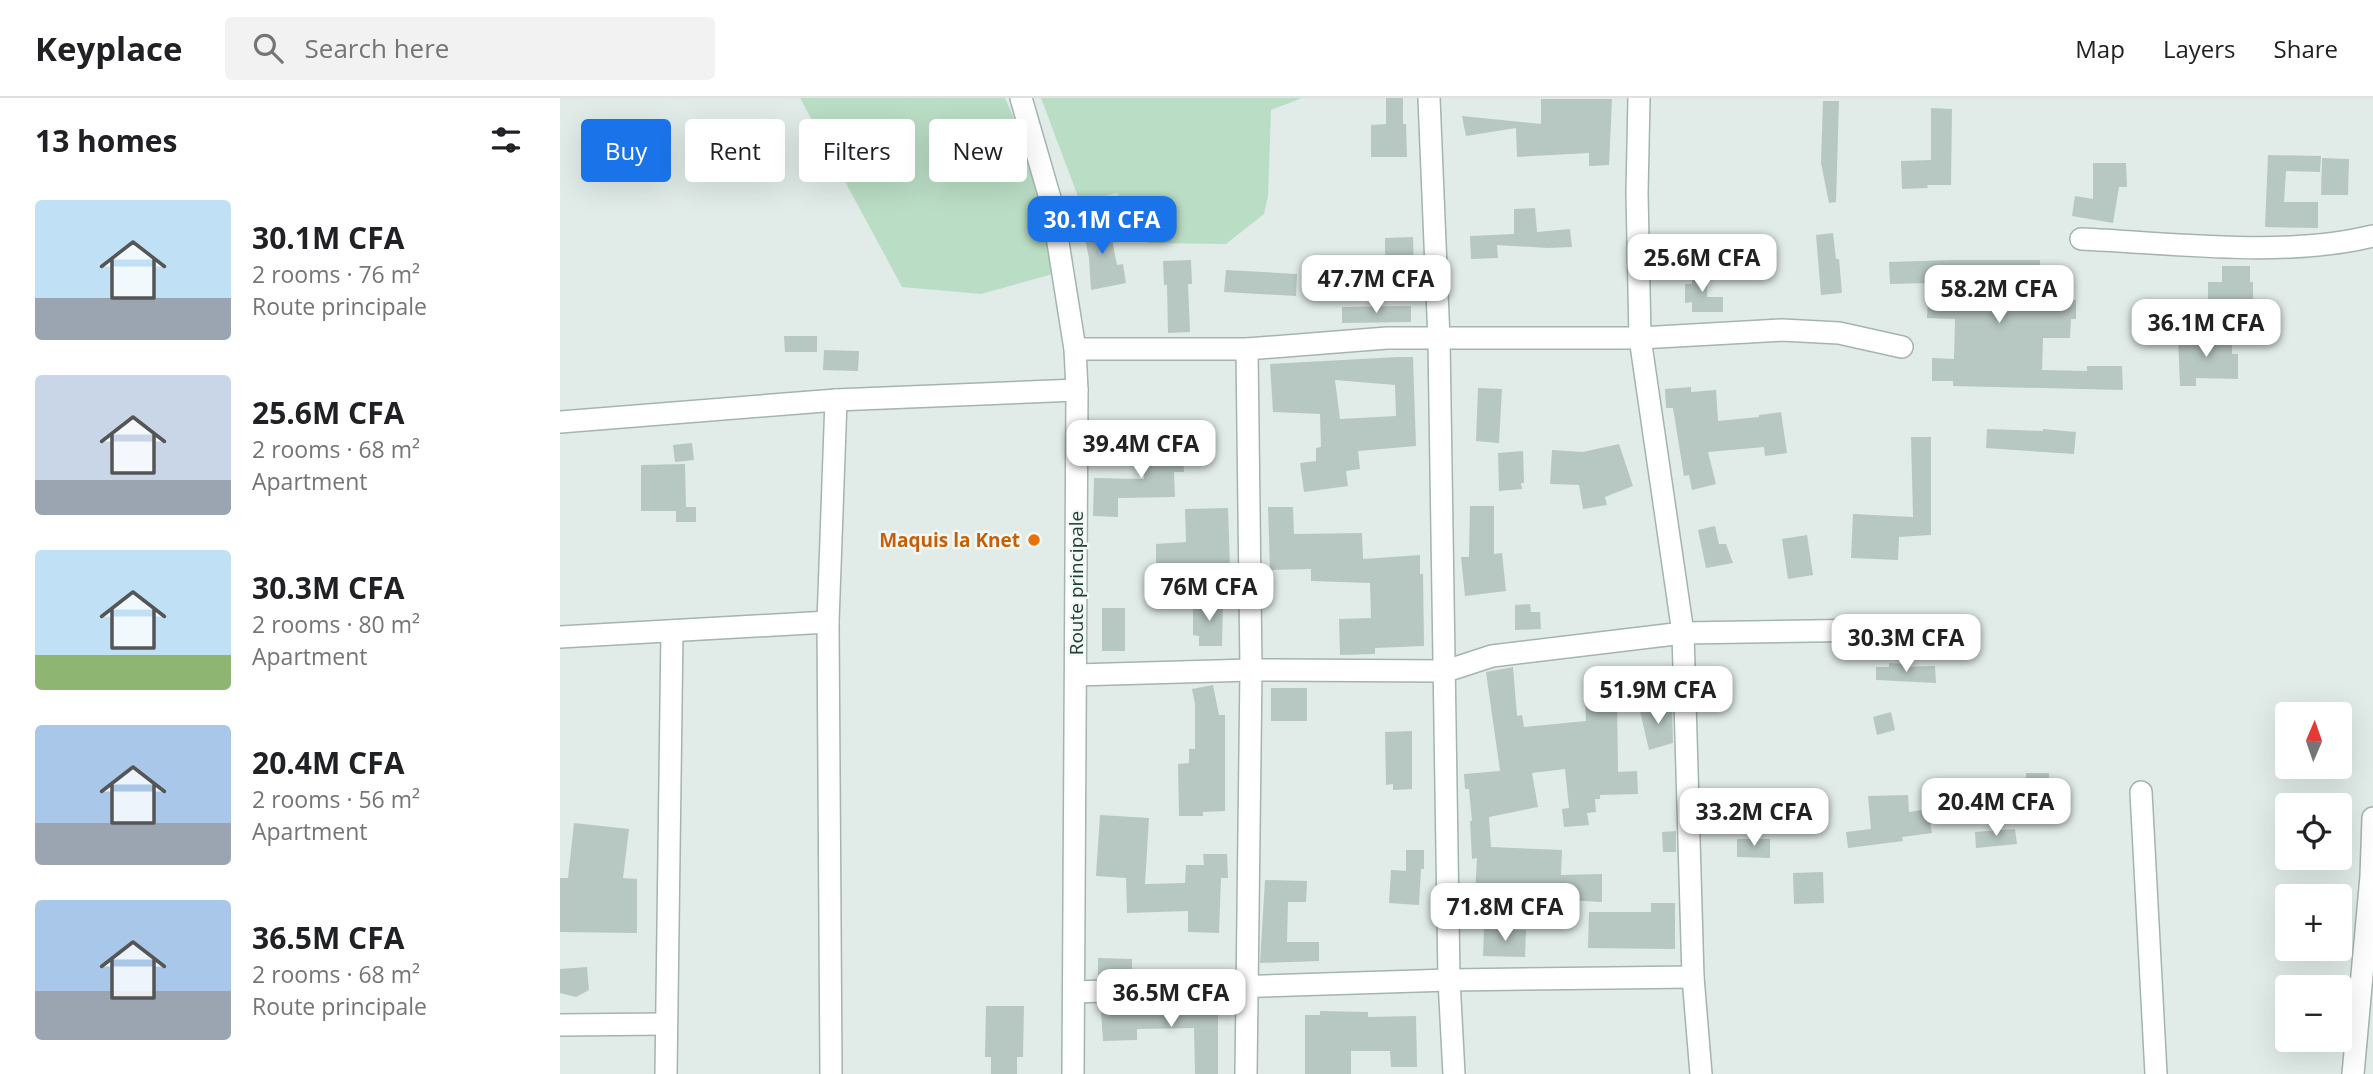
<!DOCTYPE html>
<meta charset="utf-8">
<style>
body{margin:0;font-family:"Open Sans",sans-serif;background:#f2f2f2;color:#202124;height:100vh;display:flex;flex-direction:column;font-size:26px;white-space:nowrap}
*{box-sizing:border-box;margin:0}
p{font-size:23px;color:#757577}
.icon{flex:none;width:38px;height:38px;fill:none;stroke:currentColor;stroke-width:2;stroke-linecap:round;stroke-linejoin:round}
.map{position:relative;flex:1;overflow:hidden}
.side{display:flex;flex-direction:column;background:#fff;width:560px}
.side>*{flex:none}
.top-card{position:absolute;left:21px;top:21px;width:665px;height:63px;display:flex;gap:14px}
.needle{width:46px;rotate:2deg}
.buttons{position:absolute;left:1715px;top:604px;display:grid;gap:14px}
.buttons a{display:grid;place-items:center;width:77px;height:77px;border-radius:7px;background:#fff;box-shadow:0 7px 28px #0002;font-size:35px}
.price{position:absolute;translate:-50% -60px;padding:0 16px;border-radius:14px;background:#fff;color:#222;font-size:23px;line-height:46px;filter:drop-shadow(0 2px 4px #0008)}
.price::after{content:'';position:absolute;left:50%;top:42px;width:21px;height:16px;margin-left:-10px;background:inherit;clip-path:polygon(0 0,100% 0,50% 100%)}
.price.selected{background:#1a73e8;color:#fff}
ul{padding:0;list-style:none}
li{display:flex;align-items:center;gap:21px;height:175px;padding:0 35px}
li span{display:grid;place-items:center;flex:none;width:196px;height:140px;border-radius:7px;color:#555}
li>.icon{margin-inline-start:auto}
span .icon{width:84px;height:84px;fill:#fffc;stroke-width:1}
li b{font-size:30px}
h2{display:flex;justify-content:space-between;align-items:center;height:84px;padding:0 35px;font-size:30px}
.pill{padding:0 24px;border-radius:7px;background:#fff;box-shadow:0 7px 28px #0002;font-size:24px;line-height:63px}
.pill.selected{background:#1a73e8;color:#fff}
header{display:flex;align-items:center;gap:42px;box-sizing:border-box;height:98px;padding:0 35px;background:#fff;border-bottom:2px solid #e0e0e0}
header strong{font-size:33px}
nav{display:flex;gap:38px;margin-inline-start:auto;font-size:24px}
.search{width:490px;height:63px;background:#f2f2f2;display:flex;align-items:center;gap:18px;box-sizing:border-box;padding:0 24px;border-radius:7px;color:#757577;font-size:26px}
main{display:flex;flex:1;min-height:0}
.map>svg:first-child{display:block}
.green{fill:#baddc5}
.building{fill:#b7c7c1;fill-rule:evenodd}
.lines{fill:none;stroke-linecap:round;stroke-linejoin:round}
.minor-casing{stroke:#a4b4af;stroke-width:24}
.tertiary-casing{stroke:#a4b4af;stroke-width:24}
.minor{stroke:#fff;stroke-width:21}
.tertiary{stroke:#fff;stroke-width:21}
.food-dot{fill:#e8710a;stroke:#f2f8f5;stroke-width:2.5}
.labels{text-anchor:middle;stroke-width:5;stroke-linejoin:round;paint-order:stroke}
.food-label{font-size:19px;font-weight:bold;fill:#c56008;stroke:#f2f8f5;text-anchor:end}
.street-label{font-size:19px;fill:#223d37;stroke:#f2f8f5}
</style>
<header>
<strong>Keyplace</strong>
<div class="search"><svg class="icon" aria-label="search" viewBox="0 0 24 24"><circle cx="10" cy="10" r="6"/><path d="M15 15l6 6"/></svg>Search here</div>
<nav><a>Map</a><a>Layers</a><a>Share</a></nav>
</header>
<main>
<section class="side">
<h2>13 homes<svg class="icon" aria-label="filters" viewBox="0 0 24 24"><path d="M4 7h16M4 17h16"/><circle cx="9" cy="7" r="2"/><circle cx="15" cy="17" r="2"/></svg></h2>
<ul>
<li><span style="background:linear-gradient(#bfe0f5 70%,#9aa5b1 0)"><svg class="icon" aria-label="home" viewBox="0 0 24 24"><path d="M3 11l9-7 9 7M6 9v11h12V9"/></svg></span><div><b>30.1M CFA</b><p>2 rooms · 76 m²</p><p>Route principale</p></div></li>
<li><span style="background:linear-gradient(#c9d6e8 75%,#9aa5b1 0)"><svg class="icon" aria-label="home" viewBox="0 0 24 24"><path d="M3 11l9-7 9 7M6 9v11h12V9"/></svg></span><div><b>25.6M CFA</b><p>2 rooms · 68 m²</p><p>Apartment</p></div></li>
<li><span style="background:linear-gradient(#bfe0f5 75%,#8fb573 0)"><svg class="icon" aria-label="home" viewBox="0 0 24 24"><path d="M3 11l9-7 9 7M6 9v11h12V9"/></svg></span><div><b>30.3M CFA</b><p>2 rooms · 80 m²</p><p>Apartment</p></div></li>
<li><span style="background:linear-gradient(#a9c7e8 70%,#9aa5b1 0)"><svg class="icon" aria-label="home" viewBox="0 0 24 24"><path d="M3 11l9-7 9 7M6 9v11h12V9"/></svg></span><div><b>20.4M CFA</b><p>2 rooms · 56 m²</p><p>Apartment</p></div></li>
<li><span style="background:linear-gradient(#a9c7e8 65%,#9aa5b1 0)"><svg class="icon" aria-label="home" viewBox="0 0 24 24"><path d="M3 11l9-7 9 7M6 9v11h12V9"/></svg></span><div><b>36.5M CFA</b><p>2 rooms · 68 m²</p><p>Route principale</p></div></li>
</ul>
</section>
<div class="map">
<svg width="1813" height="976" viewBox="0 0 1813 976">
<rect width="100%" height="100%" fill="#e1ece8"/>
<!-- green -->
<g class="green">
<polygon points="240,0 445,0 473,63 493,176 421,196 342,189"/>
<polygon points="481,0 742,0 711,12 708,98 704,116 666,146 588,145 557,95 520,104"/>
</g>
<!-- building -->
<g class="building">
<polygon points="826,0 843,0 843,26 846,26 847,59 811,59 811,27 826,26"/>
<polygon points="981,1 1052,1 1049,67 1029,68 1029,55 957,59 956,30 906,38 902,18 981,26"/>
<polygon points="1263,3 1279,3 1276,104 1269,105 1261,65"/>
<polygon points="1371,10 1392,11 1391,87 1367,87 1368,90 1342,91 1341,63 1371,62"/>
<polygon points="1708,57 1761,58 1760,74 1726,73 1724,104 1758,104 1758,130 1705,129"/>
<polygon points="1762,60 1789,61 1788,97 1761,97"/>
<polygon points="1533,65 1566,65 1567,89 1559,89 1553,125 1512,118 1515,98 1533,101"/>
<polygon points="975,110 977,134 1010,131 1012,149 988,150 937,147 938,160 911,161 910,138 954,136 954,111"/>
<polygon points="548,121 557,167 563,166 566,185 531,192 529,160 522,126"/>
<polygon points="1273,135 1276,161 1279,161 1282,195 1261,197 1256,137"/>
<polygon points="853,139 854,171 825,172 825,140"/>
<polygon points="631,162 632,186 628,186 630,234 608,235 607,187 604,187 603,163"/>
<polygon points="1392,162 1480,162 1480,202 1516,202 1516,221 1511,221 1510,240 1483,240 1482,272 1527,273 1527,268 1562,268 1563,292 1393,288 1393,283 1372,283 1372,260 1394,261 1395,221 1367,220 1369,185 1330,186 1329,164"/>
<polygon points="1662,168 1690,168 1690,184 1693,184 1693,205 1648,204 1648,184 1662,184"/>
<polygon points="1132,170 1148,171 1147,199 1163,199 1163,214 1132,214 1132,204 1125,205 1125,186 1132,186"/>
<polygon points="666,172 737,176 736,198 664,194"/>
<polygon points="851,208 851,224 782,225 782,209"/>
<polygon points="224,238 257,238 257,254 225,254"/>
<polygon points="1672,238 1672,256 1678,256 1678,281 1636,280 1636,288 1620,288 1618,239"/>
<polygon points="264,252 299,253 298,273 263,272"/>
<path d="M837 259H853L856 348 798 353 800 371 786 373 788 388 744 394 740 365 756 363V350L761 349 760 316 713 314 710 266ZM775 282 835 287 836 318 780 321Z"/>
<polygon points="1131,289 1131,294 1156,292 1158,323 1199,319 1199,317 1221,314 1227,355 1205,358 1204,349 1148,354 1156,386 1132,392 1129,377 1124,378 1113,310 1106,310 1105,291"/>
<polygon points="918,290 942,291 939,345 916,343"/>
<polygon points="1427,331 1483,333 1483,331 1516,334 1514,356 1426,350"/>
<polygon points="1351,339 1371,339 1371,437 1339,439 1338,462 1291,460 1293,416 1353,419"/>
<polygon points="132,345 134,362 115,364 113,347"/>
<polygon points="585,346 622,347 624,374 614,374 615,399 558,400 558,419 533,418 534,380 584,381"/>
<polygon points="1059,346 1073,388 1045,399 1047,407 1023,411 1019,387 990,386 992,352 1023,354"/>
<polygon points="963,353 964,385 961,385 962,391 939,393 938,355"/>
<polygon points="125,366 126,409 136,409 136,424 116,424 116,413 81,413 81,367"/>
<polygon points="910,408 934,408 934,456 942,455 946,493 905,498 901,459 909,459"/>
<polygon points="708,409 733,409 734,436 802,435 803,461 860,457 860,476 863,476 864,548 815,550 815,556 780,557 779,521 811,520 810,485 751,483 751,471 710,472"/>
<polygon points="668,410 670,469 596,470 596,446 626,444 625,411"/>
<polygon points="1155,428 1159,446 1166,446 1173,465 1146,470 1138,432"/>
<polygon points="1247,437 1253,477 1228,481 1222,441"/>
<polygon points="640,503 663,504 662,548 639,548 639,538 633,537 633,509 640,509"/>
<polygon points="970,506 971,514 980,514 981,531 955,532 955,507"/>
<rect x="542" y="510" width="23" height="43"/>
<polygon points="1329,565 1345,566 1345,569 1375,568 1376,585 1316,582 1316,569 1329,569"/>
<polygon points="953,569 957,618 962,617 964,629 1026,623 1025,599 1057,599 1058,674 1077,673 1078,696 1040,697 1040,701 1035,701 1036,714 1027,715 1029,727 1004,729 1002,711 1009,710 1005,671 972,675 978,709 929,719 931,749 1002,752 1001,777 1042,776 1042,804 915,797 917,760 912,761 910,723 912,723 909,691 905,691 904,676 940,673 926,574"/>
<polygon points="653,587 659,617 665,617 665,713 643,714 643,718 619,718 618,666 629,665 629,651 635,651 635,606 632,591"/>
<rect x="711" y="590" width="36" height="33"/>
<polygon points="1079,609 1112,609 1113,645 1089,652"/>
<polygon points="1331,614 1335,632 1317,637 1313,619"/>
<polygon points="852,633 852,691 833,692 833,686 826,687 825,634"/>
<polygon points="1466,675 1489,675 1489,720 1456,720 1456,697 1466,697"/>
<polygon points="1348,697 1349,714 1368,711 1372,735 1342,739 1343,743 1288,750 1286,734 1311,731 1308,698"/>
<polygon points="540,717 589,720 585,786 625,785 626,767 644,767 643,756 667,756 668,780 661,780 659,835 628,834 628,813 567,815 566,780 536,778"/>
<polygon points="14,725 69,731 63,780 77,781 77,835 0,834 0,780 8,780"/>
<polygon points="1455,731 1457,746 1416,750 1415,734"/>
<polygon points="1116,733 1116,754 1103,754 1102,734"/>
<polygon points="1177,741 1210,741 1210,760 1177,759"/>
<polygon points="846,752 864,752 864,771 861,771 859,807 829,805 831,772 846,773"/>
<polygon points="1263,774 1264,805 1234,806 1233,775"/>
<polygon points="705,782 747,783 746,804 728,804 727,844 759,844 759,863 700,865"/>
<polygon points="1091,805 1115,805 1115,851 1028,850 1029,814 1091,814"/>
<polygon points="924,831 966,832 965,859 923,858"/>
<polygon points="538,860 572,861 572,878 538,877"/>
<polygon points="27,869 29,892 16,899 0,895 0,871"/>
<polygon points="611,906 658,908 658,976 635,976 634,930 577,931 577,942 543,943 541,913 557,913 557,915 594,913 594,910 611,909"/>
<polygon points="426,908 464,908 463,959 457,959 457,976 431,976 431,959 425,959"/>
<polygon points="760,913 808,914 808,919 856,918 857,969 831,969 830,953 791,953 791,976 745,976 745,917 760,917"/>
</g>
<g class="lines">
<defs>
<g id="minor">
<polyline points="869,0 879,242 889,882 894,976"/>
<polyline points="1079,0 1077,95 1080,240 1123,535 1133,879 1141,976"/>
<path d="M1521 141C1613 145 1724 160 1813 138"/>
<polyline points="515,251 687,251 827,240 1080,240 1222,232 1279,235 1342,249"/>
<polyline points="0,324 276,302 517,292"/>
<polyline points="0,539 268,524"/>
<polyline points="516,577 691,572 886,573 932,558 1123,535 1314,532"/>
<polyline points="1581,694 1596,976"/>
<polyline points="514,894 889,882 1133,879"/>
<polyline points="0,927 106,926"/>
<polyline points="106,976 112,533"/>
<polyline points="271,976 268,524 276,302"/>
<polyline points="686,976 691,572 687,251"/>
<polyline points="1793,976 1811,778 1813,720"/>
</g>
<polyline id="tertiary" points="461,0 492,107 515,251 517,292 513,976"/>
</defs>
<!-- minor casing -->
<use href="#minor" class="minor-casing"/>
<!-- tertiary casing -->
<use href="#tertiary" class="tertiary-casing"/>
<!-- minor -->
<use href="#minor" class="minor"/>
<!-- tertiary -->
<use href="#tertiary" class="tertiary"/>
</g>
<!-- markers -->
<circle class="food-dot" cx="474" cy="442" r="7"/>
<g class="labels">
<!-- food labels -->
<g class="food-label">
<text x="460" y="449">Maquis la Knet</text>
</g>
<!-- street labels -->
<g class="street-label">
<text transform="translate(516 485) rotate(-90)" y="7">Route principale</text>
</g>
</g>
</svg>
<div class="buttons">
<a><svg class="needle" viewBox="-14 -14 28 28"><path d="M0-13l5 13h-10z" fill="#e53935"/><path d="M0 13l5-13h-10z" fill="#757577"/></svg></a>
<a><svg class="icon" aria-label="locate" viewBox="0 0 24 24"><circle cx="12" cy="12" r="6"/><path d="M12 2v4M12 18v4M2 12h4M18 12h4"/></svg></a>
<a>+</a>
<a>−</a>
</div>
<b class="price selected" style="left:542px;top:158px">30.1M CFA</b>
<b class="price" style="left:1142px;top:196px">25.6M CFA</b>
<b class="price" style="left:816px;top:217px">47.7M CFA</b>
<b class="price" style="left:1439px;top:227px">58.2M CFA</b>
<b class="price" style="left:1646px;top:261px">36.1M CFA</b>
<b class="price" style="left:581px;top:382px">39.4M CFA</b>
<b class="price" style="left:649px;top:525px">76M CFA</b>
<b class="price" style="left:1346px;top:576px">30.3M CFA</b>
<b class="price" style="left:1098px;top:628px">51.9M CFA</b>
<b class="price" style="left:1436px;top:740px">20.4M CFA</b>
<b class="price" style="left:1194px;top:750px">33.2M CFA</b>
<b class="price" style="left:945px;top:845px">71.8M CFA</b>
<b class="price" style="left:611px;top:931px">36.5M CFA</b>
<div class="top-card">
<a class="pill selected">Buy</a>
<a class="pill">Rent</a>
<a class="pill">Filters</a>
<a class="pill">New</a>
</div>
</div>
</main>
